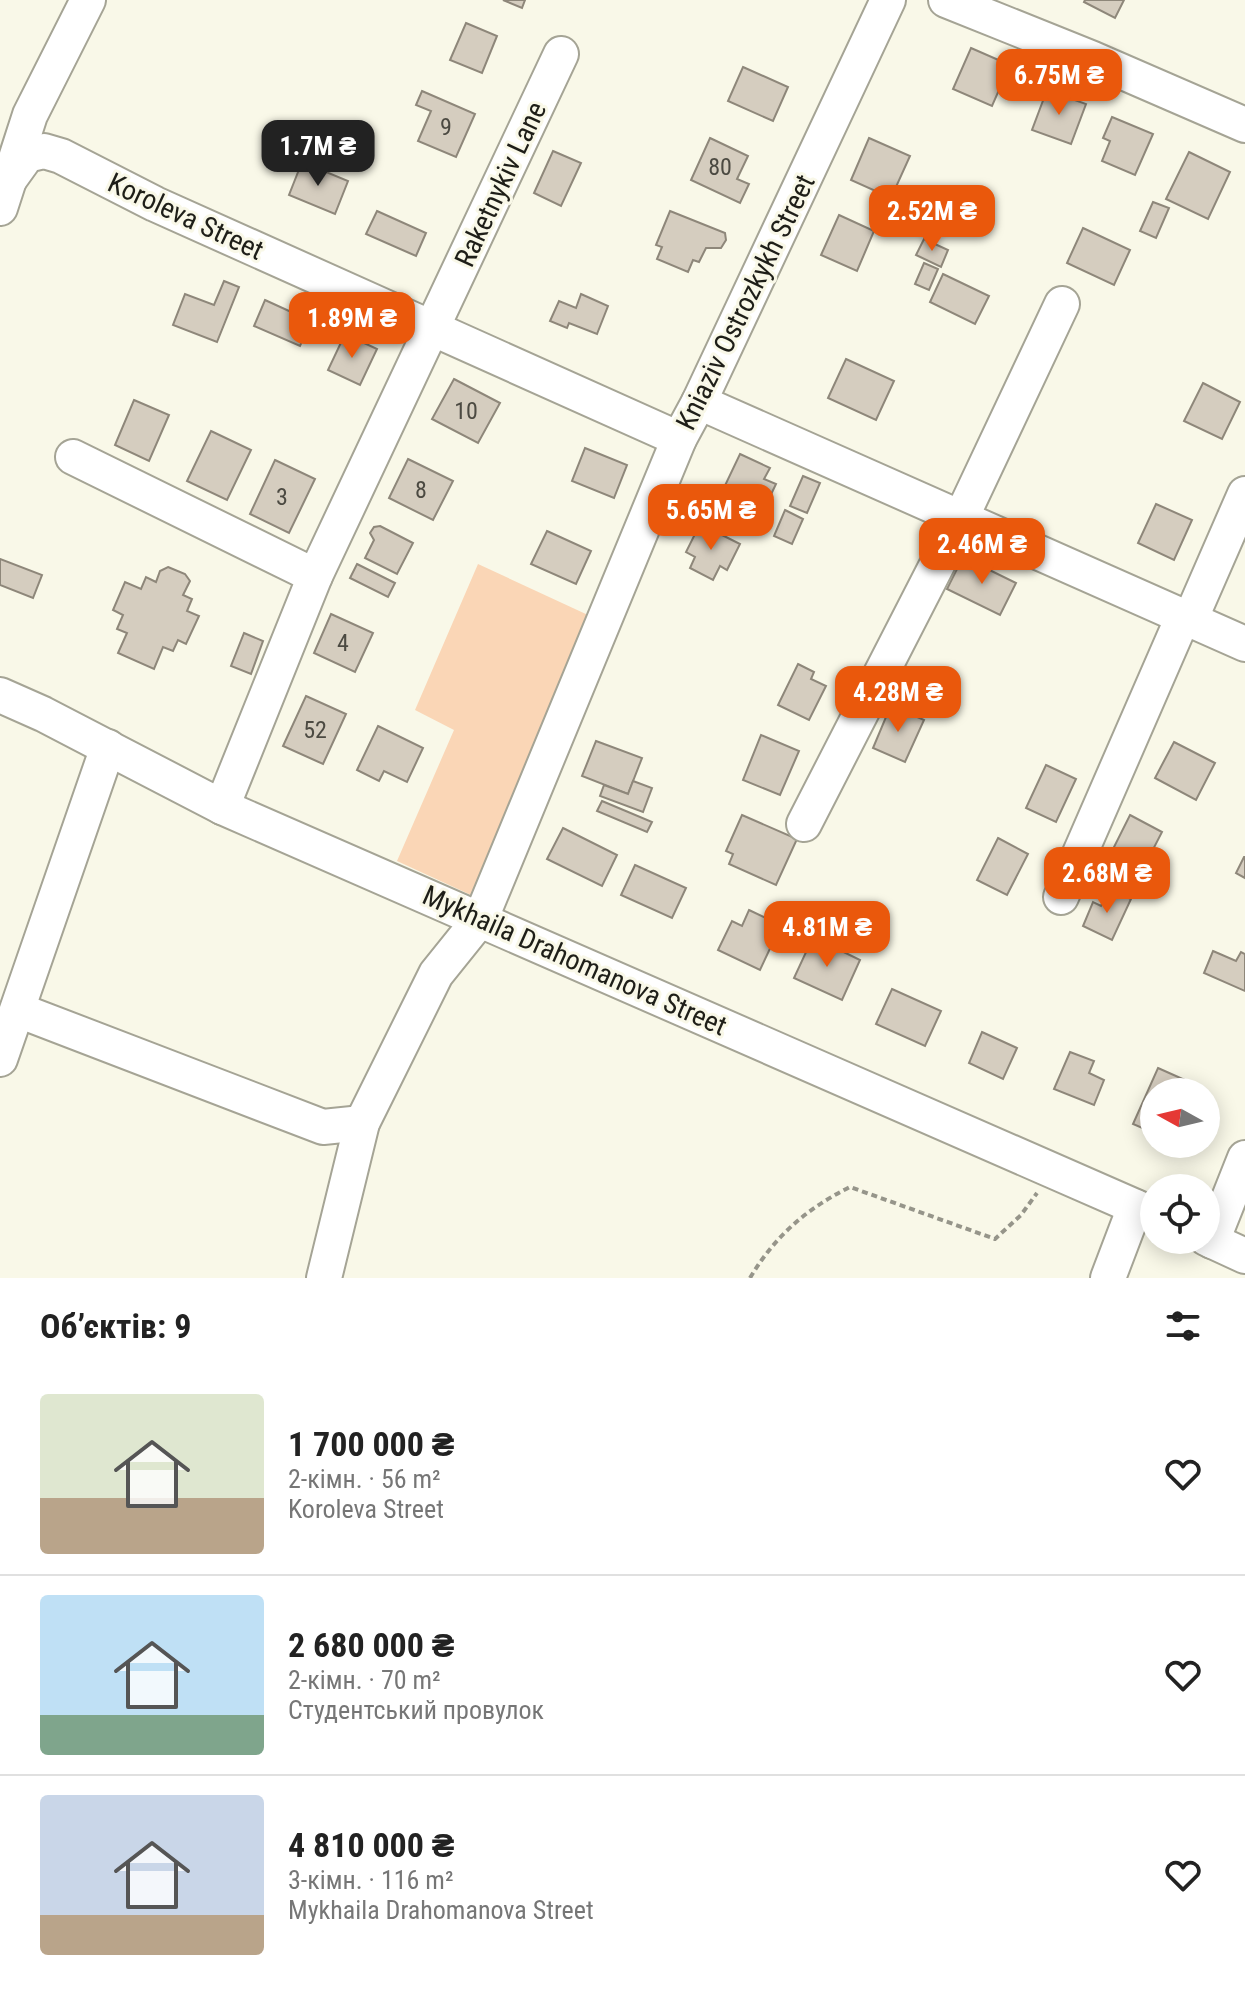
<!DOCTYPE html>
<html lang="uk">
<meta charset="utf-8">
<style>
body{margin:0;font-family:"Roboto Condensed",sans-serif;background:#f2f2f2;color:#222;height:100vh;display:flex;flex-direction:column;font-size:30px;white-space:nowrap}
*{box-sizing:border-box;margin:0}
p{font-size:26px;color:#767676}
.icon{flex:none;width:44px;height:44px;fill:none;stroke:currentColor;stroke-width:2;stroke-linecap:round;stroke-linejoin:round}
.map{position:relative;height:1278px;overflow:hidden}
.details{display:flex;flex-direction:column;background:#fff;flex:1}
.details>*{flex:none}
.needle{width:52px;rotate:278deg}
.buttons{position:absolute;left:1140px;top:1078px;display:grid;gap:16px}
.buttons a{display:grid;place-items:center;width:80px;height:80px;border-radius:50%;background:#fff;box-shadow:0 4px 20px #0003;font-size:40px}
.price{position:absolute;translate:-50% -68px;padding:0 18px;border-radius:16px;background:#ea580c;color:#fff;font-size:26px;line-height:52px;filter:drop-shadow(0 2px 4px #0008)}
.price::after{content:'';position:absolute;left:50%;top:48px;width:24px;height:18px;margin-left:-12px;background:inherit;clip-path:polygon(0 0,100% 0,50% 100%)}
.price.current{background:#222;color:#fff}
ul{padding:0;list-style:none}
li{display:flex;align-items:center;gap:24px;height:200px;padding:0 40px}
li+li{border-top:2px solid #e0e0e0}
li span{display:grid;place-items:center;flex:none;width:224px;height:160px;border-radius:8px;color:#555}
li>.icon{margin-inline-start:auto}
span .icon{width:96px;height:96px;fill:#fffc;stroke-width:1}
li b{font-size:34px}
h2{display:flex;justify-content:space-between;align-items:center;height:96px;padding:0 40px;font-size:34px}
.map>svg:first-child{display:block}
.green{fill:#fad6b6}
.building{fill:#d5cdbf;stroke:#8e877a;stroke-width:2}
.lines{fill:none;stroke-linecap:round;stroke-linejoin:round}
.minor-casing{stroke:#a5a495;stroke-width:38}
.path{stroke:#96958a;stroke-width:4;stroke-dasharray:6 4;stroke-linecap:butt}
.minor{stroke:#fff;stroke-width:34}
.labels{text-anchor:middle;stroke-width:6;stroke-linejoin:round;paint-order:stroke}
.number-label{font-size:24px;fill:#4c4a42}
.street-label{font-size:28px;fill:#1e1e18;stroke:#f9f8e8}
</style>
<div class="map">
<svg width="1245" height="1278" viewBox="0 0 1245 1278">
<rect width="100%" height="100%" fill="#f9f8e8"/>
<!-- green -->
<polygon class="green" points="478,564 588,615 480,884 471,895 397,861 454,730 415,710"/>
<!-- building -->
<g class="building">
<polygon points="503,0 525,0 522,8"/>
<polygon points="1085,0 1124,0 1115,18 1084,2"/>
<polygon points="466,23 497,36 482,73 450,60"/>
<polygon points="971,48 1010,65 992,106 953,89"/>
<polygon points="743,67 788,87 773,121 728,101"/>
<polygon points="1047,90 1086,104 1071,144 1032,130"/>
<polygon points="422,91 475,114 456,157 418,141 431,111 416,105"/>
<polygon points="1112,117 1153,134 1135,175 1102,161 1110,141 1103,138"/>
<polygon points="710,138 748,156 737,179 749,184 740,203 691,180"/>
<polygon points="869,138 910,156 891,198 851,180"/>
<polygon points="553,151 581,163 561,206 534,193"/>
<polygon points="1189,152 1230,172 1208,219 1166,199"/>
<polygon points="302,162 348,181 335,214 289,195"/>
<polygon points="1153,202 1169,208 1156,238 1140,231"/>
<polygon points="377,211 426,233 416,256 366,234"/>
<polygon points="670,211 725,233 726,240 721,248 706,248 699,262 693,260 688,272 657,259 662,247 656,245"/>
<polygon points="839,215 874,231 857,271 821,255"/>
<polygon points="1083,228 1130,250 1114,285 1067,263"/>
<polygon points="924,239 948,250 941,267 916,255"/>
<polygon points="924,263 938,269 929,290 915,284"/>
<polygon points="943,274 989,296 975,324 930,302"/>
<polygon points="224,281 239,287 217,342 173,325 185,294 214,305"/>
<polygon points="581,294 608,306 597,334 569,323 567,328 550,321 559,301 576,308"/>
<polygon points="265,300 311,321 300,346 254,326"/>
<polygon points="345,334 377,349 360,385 328,370"/>
<polygon points="846,359 894,381 876,420 828,398"/>
<polygon points="454,379 500,403 478,443 432,419"/>
<polygon points="1203,383 1240,402 1222,439 1184,421"/>
<polygon points="134,400 169,415 149,461 115,445"/>
<polygon points="211,431 251,450 227,500 187,481"/>
<polygon points="585,448 627,465 614,498 572,481"/>
<polygon points="740,454 770,468 764,479 776,484 765,507 754,501 750,511 720,496"/>
<polygon points="408,459 453,481 433,520 389,498"/>
<polygon points="275,460 315,479 289,533 250,514"/>
<polygon points="803,476 820,483 807,513 790,506"/>
<polygon points="1156,504 1192,520 1174,560 1138,543"/>
<polygon points="785,510 803,519 792,544 774,536"/>
<polygon points="700,524 740,544 727,570 720,566 713,580 690,568 695,557 686,552"/>
<polygon points="380,526 413,543 397,574 365,558 374,540 370,533 374,527"/>
<polygon points="547,531 591,551 576,584 531,564"/>
<polygon points="963,557 1016,583 1000,615 947,589"/>
<polygon points="0,559 42,575 33,598 0,585"/>
<polygon points="357,564 395,583 388,597 350,578"/>
<polygon points="168,567 185,574 190,581 183,595 192,599 187,611 199,616 186,644 178,640 173,651 163,647 154,669 118,653 127,633 117,629 123,615 113,610 125,582 141,589 146,577 156,582 160,571"/>
<polygon points="331,614 373,633 355,672 314,653"/>
<polygon points="244,633 263,641 251,674 231,666"/>
<polygon points="798,664 814,672 811,679 826,686 809,720 778,705"/>
<polygon points="306,696 346,714 323,764 283,746"/>
<polygon points="891,705 924,720 905,762 873,748"/>
<polygon points="378,726 423,748 407,782 384,771 379,781 357,770"/>
<polygon points="761,735 799,751 780,795 743,780"/>
<polygon points="596,741 642,758 628,794 582,776"/>
<polygon points="1174,742 1215,763 1196,800 1155,778"/>
<polygon points="1046,765 1076,779 1056,822 1026,808"/>
<polygon points="633,781 652,788 643,812 600,796 604,785 628,794"/>
<polygon points="602,801 652,822 647,832 597,811"/>
<polygon points="742,815 797,839 776,885 729,864 733,854 726,851"/>
<polygon points="1130,815 1162,832 1144,867 1112,851"/>
<polygon points="563,828 617,855 602,886 547,859"/>
<polygon points="998,838 1028,854 1007,895 977,880"/>
<polygon points="1244,857 1245,857 1245,878 1236,873"/>
<polygon points="635,865 686,888 672,918 621,895"/>
<polygon points="1109,889 1131,899 1112,940 1083,926 1093,902 1101,906"/>
<polygon points="749,910 781,925 760,970 718,950 732,921 742,926"/>
<polygon points="813,937 860,960 842,1000 794,978"/>
<polygon points="1213,951 1236,961 1241,952 1245,954 1245,991 1204,973"/>
<polygon points="892,989 941,1011 925,1046 876,1024"/>
<polygon points="982,1032 1017,1048 1003,1079 969,1063"/>
<polygon points="1070,1052 1094,1061 1089,1073 1104,1080 1094,1105 1054,1089"/>
<polygon points="1158,1068 1194,1084 1191,1092 1154,1092 1154,1133 1133,1124"/>
</g>
<g class="lines">
<defs>
<g id="minor">
<polyline points="946,0 1093,59 1245,125"/>
<polyline points="9,180 27,155 44,151 61,156 155,204 679,439"/>
<polyline points="0,208 30,115 88,0"/>
<polyline points="699,402 1245,644"/>
<polyline points="73,457 315,576"/>
<polyline points="1190,620 1245,494"/>
<polyline points="0,695 43,714 222,807 1154,1215"/>
<polyline points="222,807 315,576 561,54"/>
<polyline points="804,824 961,518 1062,304"/>
<polyline points="1061,897 1183,617"/>
<polyline points="18,1010 323,1127 362,1123"/>
<polyline points="0,1059 108,747"/>
<polyline points="1206,1238 1245,1256"/>
<polyline points="1212,1241 1245,1158"/>
<polyline points="324,1278 362,1123 436,974 481,918 679,439 699,402 888,0"/>
<polyline points="1108,1278 1135,1207"/>
</g>
</defs>
<!-- minor casing -->
<use href="#minor" class="minor-casing"/>
<!-- path -->
<path class="path" d="M750 1278C775 1236 806 1209 850 1187L995 1239 1021 1215 1037 1193"/>
<!-- minor -->
<use href="#minor" class="minor"/>
</g>
<g class="labels">
<!-- number labels -->
<g class="number-label">
<text x="446" y="135">9</text>
<text x="720" y="175">80</text>
<text x="466" y="419">10</text>
<text x="421" y="498">8</text>
<text x="282" y="505">3</text>
<text x="343" y="651">4</text>
<text x="315" y="738">52</text>
</g>
<!-- street labels -->
<g class="street-label">
<text transform="translate(500 184) rotate(-65)" y="10">Raketnykiv Lane</text>
<text transform="translate(186 216) rotate(25)" y="10">Koroleva Street</text>
<text transform="translate(745 302) rotate(-64)" y="10">Kniaziv Ostrozkykh Street</text>
<text transform="translate(575 960) rotate(24)" y="10">Mykhaila Drahomanova Street</text>
</g>
</g>
</svg>
<div class="buttons">
<a><svg class="needle" viewBox="-14 -14 28 28"><path d="M0-13l5 13h-10z" fill="#e53935"/><path d="M0 13l5-13h-10z" fill="#767676"/></svg></a>
<a><svg class="icon" aria-label="locate" viewBox="0 0 24 24"><circle cx="12" cy="12" r="6"/><path d="M12 2v4M12 18v4M2 12h4M18 12h4"/></svg></a>
</div>
<b class="price" style="left:1059px;top:117px">6.75M ₴</b>
<b class="price current" style="left:318px;top:188px">1.7M ₴</b>
<b class="price" style="left:932px;top:253px">2.52M ₴</b>
<b class="price" style="left:352px;top:360px">1.89M ₴</b>
<b class="price" style="left:711px;top:552px">5.65M ₴</b>
<b class="price" style="left:982px;top:586px">2.46M ₴</b>
<b class="price" style="left:898px;top:734px">4.28M ₴</b>
<b class="price" style="left:1107px;top:915px">2.68M ₴</b>
<b class="price" style="left:827px;top:969px">4.81M ₴</b>
</div>
<section class="details">
<h2>Об’єктів: 9<svg class="icon" aria-label="filters" viewBox="0 0 24 24"><path d="M4 7h16M4 17h16"/><circle cx="9" cy="7" r="2"/><circle cx="15" cy="17" r="2"/></svg></h2>
<ul>
<li><span style="background:linear-gradient(#dfe7d0 65%,#b9a48a 0)"><svg class="icon" aria-label="home" viewBox="0 0 24 24"><path d="M3 11l9-7 9 7M6 9v11h12V9"/></svg></span><div><b>1 700 000 ₴</b><p>2-кімн. · 56 m²</p><p>Koroleva Street</p></div><svg class="icon" aria-label="heart" viewBox="0 0 24 24"><path d="M12 20l-8-8c-3-5 5-10 8-4 3-6 11-1 8 4z"/></svg></li>
<li><span style="background:linear-gradient(#bfe0f5 75%,#7fa58c 0)"><svg class="icon" aria-label="home" viewBox="0 0 24 24"><path d="M3 11l9-7 9 7M6 9v11h12V9"/></svg></span><div><b>2 680 000 ₴</b><p>2-кімн. · 70 m²</p><p>Студентський провулок</p></div><svg class="icon" aria-label="heart" viewBox="0 0 24 24"><path d="M12 20l-8-8c-3-5 5-10 8-4 3-6 11-1 8 4z"/></svg></li>
<li><span style="background:linear-gradient(#c9d6e8 75%,#b9a48a 0)"><svg class="icon" aria-label="home" viewBox="0 0 24 24"><path d="M3 11l9-7 9 7M6 9v11h12V9"/></svg></span><div><b>4 810 000 ₴</b><p>3-кімн. · 116 m²</p><p>Mykhaila Drahomanova Street</p></div><svg class="icon" aria-label="heart" viewBox="0 0 24 24"><path d="M12 20l-8-8c-3-5 5-10 8-4 3-6 11-1 8 4z"/></svg></li>
</ul>
</section>
